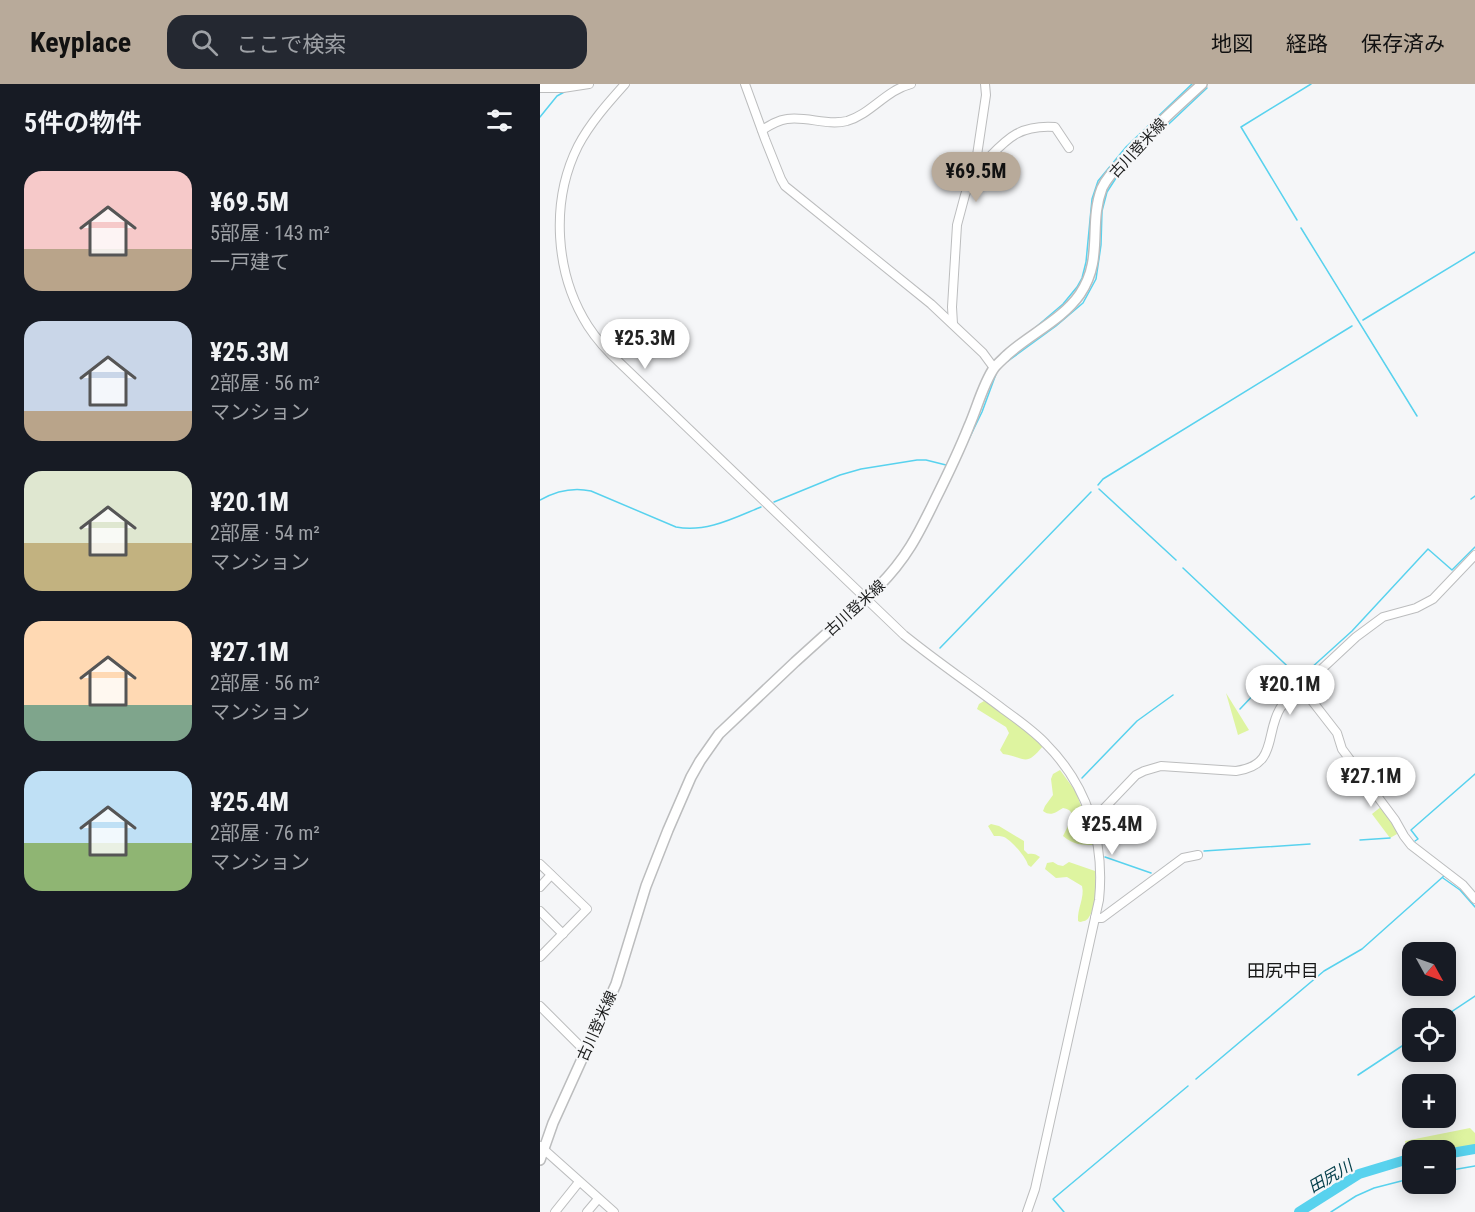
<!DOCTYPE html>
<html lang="ja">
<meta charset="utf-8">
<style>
body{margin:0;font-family:"Roboto Condensed","Noto Sans JP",sans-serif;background:#242831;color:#f1f3f6;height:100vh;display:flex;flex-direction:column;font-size:22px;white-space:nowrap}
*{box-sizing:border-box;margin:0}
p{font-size:20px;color:#9ea1a6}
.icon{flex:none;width:33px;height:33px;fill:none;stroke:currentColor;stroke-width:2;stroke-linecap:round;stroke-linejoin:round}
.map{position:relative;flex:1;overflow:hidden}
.details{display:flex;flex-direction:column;background:#171b24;width:540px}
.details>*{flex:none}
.needle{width:39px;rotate:130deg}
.fabs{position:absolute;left:862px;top:858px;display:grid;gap:12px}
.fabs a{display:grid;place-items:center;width:54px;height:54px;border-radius:12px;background:#171b24;box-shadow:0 3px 15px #0003;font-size:30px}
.price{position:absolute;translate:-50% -51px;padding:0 14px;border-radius:21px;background:#fff;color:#222;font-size:20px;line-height:39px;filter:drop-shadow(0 2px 3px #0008)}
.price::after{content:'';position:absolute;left:50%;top:36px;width:18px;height:14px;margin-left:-9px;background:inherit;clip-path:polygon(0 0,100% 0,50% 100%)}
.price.selected{background:#b8aa9a;color:#111}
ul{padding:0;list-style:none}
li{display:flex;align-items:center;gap:18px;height:150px;padding:0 24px}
li span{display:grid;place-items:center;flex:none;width:168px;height:120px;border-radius:18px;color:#555}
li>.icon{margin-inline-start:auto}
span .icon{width:72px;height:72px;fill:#fffc;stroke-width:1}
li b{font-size:26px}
h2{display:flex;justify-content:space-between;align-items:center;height:72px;padding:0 24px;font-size:26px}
header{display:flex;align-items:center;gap:36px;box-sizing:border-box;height:84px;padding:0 30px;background:#b8aa9a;color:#111}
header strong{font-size:28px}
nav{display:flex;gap:33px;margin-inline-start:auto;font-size:21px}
.search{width:420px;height:54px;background:#242831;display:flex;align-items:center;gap:15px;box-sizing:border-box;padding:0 21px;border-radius:18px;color:#9ea1a6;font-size:22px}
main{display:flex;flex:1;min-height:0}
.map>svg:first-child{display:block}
.green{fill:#def4a0}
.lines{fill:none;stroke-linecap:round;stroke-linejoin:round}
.stream{stroke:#58d2ee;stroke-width:1.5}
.river{stroke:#58d2ee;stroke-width:10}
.minor-casing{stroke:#bcbdbe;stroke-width:10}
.major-casing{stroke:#bcbdbe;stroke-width:12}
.minor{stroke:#fff;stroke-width:8}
.major{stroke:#fff;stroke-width:9}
.labels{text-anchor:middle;stroke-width:4.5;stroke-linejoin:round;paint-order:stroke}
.street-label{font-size:15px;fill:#191a1a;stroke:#f5f6f8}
.water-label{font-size:16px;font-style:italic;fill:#013c48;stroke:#f5f6f8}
.quarter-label{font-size:18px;fill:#191a1a;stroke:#f5f6f8}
</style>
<header>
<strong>Keyplace</strong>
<div class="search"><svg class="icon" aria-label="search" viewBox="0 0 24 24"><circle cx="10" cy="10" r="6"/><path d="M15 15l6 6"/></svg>ここで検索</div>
<nav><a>地図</a><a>経路</a><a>保存済み</a></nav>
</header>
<main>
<section class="details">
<h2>5件の物件<svg class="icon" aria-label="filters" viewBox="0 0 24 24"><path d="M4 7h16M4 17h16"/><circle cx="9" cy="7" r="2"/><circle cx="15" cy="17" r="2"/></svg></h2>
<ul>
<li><span style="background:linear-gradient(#f6c9c9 65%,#b9a48a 0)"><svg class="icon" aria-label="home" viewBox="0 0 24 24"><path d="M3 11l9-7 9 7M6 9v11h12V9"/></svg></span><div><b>¥69.5M</b><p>5部屋 · 143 m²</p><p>一戸建て</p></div></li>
<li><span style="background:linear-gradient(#c9d6e8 75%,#b9a48a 0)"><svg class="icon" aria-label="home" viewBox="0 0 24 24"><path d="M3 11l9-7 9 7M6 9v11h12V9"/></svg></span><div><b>¥25.3M</b><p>2部屋 · 56 m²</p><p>マンション</p></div></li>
<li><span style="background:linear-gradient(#dfe7d0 60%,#c2b280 0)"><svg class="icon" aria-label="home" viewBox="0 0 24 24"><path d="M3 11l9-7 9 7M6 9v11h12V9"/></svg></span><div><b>¥20.1M</b><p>2部屋 · 54 m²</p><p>マンション</p></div></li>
<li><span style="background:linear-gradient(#ffd9b3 70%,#7fa58c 0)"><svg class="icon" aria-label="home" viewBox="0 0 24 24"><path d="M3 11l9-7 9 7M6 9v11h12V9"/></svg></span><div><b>¥27.1M</b><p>2部屋 · 56 m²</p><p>マンション</p></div></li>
<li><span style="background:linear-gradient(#bfe0f5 60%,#8fb573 0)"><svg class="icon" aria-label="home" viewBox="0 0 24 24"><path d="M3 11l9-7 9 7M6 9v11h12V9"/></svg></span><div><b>¥25.4M</b><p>2部屋 · 76 m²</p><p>マンション</p></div></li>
</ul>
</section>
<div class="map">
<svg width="935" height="1128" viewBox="0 0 935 1128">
<rect width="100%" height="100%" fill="#f5f6f8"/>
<!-- green -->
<g class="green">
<polygon points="686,609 709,646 698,651"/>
<path d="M444 617 451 620 499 656 503 662C485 684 486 673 463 670L460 666 469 649 466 643 437 625 439 620Z"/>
<path d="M520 686 536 708 555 761C541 761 534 761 523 752L533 732C531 727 529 725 523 724 516 728 511 733 503 727L505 722 513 711 511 695 513 690Z"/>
<polygon points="842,722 855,742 857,750 850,754 832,730"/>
<path d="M451 740 459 742 484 757V766L488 770C493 769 496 770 500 773L491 783 488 781C486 773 472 757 464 753 462 752 457 752 454 752L448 742Z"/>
<path d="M513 778 518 781 523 782 529 778 555 787C557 798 556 824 549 833 547 837 544 837 540 838L538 837C537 825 545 813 542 802L527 793 516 794 505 785 507 779Z"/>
<polygon points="930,1044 935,1049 935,1061 905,1066 873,1066 873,1072 868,1073 865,1057"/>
</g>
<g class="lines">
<!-- stream -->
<g class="stream">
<polyline points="0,33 17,12 26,7"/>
<polyline points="757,136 701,43 771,0"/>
<polyline points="761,144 877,332"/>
<polyline points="823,236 935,168"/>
<polyline points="489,249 523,220 537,203 542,194 546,178 552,115 558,97 586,63 652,0"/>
<polyline points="468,277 516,242 543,219 556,195 561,161 562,127 567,108 576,94 598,69 667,4"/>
<polyline points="423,367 442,328 456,290"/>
<polyline points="558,401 563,395 812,242"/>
<polyline points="559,405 636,476"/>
<polyline points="931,415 935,412"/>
<path d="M0 416C16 407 33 403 51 407L136 443C166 449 194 434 221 423"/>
<polyline points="234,418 300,391 321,385 377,376 386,376 406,381"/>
<polyline points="643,484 760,594 812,547 888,465 912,486 935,463"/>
<polyline points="400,564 551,408"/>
<polyline points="700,625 738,585"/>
<polyline points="542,694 597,637 633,611"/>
<polyline points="820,756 850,754"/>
<polyline points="875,757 878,755 871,746 935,690"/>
<polyline points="664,767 770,760"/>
<polyline points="565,773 611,789"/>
<polyline points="622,785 631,778"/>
<polyline points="903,794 920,806 935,823"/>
<polyline points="902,934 935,912"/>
<polyline points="869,957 873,954"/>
<polyline points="818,991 862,962"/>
<polyline points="656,995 784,887 822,865 905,791"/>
<polyline points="906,1087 935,1082"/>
<polyline points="524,1128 513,1115 648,1002"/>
<polyline points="791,1128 816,1112 834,1104 873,1094"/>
</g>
<!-- river -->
<g class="river">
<polyline points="906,1070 935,1065"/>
<polyline points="759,1128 819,1090 862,1077 873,1075"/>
</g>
<defs>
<g id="minor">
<path d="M85 0C68 19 50 39 38 62 10 118 15 190 48 242 57 256 69 269 81 280L364 551C396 577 430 600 463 625 478 636 494 647 506 660 548 702 565 758 559 816L495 1105 487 1128"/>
<polyline points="205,0 225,55 241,95 245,102 391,220 443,269 454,284"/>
<polyline points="0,4 23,4 49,0"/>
<path d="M222 46C230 41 238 36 247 35 267 32 287 42 307 37 331 30 346 6 371 0"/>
<path d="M433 89C462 63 471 40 515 43L529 64"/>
<polyline points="413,240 412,223 417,141 425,111 436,78 446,11 445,0"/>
<polyline points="762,604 797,649 802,665 855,736 864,752 871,761 923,801 935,815"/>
<path d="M552 737 596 691 604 687 621 682 696 687C739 681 724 649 741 623L816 553 843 533 876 524 893 515 935 471"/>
<polyline points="0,780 47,825 0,873"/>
<polyline points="0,803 11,791"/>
<polyline points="0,827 23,850"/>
<polyline points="555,834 562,834 643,774 658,771"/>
<polyline points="0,922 40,962 47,965"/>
<polyline points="0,1062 74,1128"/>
<polyline points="15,1128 39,1098"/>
<polyline points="47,1128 58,1115"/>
</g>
<path id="major" d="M0 1076 13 1039 76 900 106 802 128 746 151 693 160 677 179 650 255 578 338 503C366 475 378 451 395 416 407 392 419 367 429 342 437 324 443 300 454 284 458 279 463 275 467 271 490 250 522 236 540 210 564 175 548 140 562 104 567 93 576 84 584 76 608 48 636 24 662 0"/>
</defs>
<!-- minor casing -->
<use href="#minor" class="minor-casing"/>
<!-- major casing -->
<use href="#major" class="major-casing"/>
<!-- minor -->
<use href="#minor" class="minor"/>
<!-- major -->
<use href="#major" class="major"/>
</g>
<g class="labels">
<!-- street labels -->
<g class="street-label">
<text transform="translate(598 64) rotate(-47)" y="5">古川登米線</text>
<text transform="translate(315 524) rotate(-42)" y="5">古川登米線</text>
<text transform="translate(57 942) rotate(-66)" y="5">古川登米線</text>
</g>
<!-- water labels -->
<g class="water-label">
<text transform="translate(790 1092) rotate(-30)" y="6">田尻川</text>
</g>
<!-- quarter labels -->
<g class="quarter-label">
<text x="743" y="893">田尻中目</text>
</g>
</g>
</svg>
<div class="fabs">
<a><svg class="needle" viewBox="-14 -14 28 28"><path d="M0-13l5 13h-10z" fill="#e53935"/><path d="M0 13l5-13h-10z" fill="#9ea1a6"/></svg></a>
<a><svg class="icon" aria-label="locate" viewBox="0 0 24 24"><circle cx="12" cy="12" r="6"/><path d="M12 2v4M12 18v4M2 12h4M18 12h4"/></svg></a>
<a>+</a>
<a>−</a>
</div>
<b class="price selected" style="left:436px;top:119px">¥69.5M</b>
<b class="price" style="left:105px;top:286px">¥25.3M</b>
<b class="price" style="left:750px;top:632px">¥20.1M</b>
<b class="price" style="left:831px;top:724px">¥27.1M</b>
<b class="price" style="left:572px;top:772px">¥25.4M</b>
</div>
</main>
